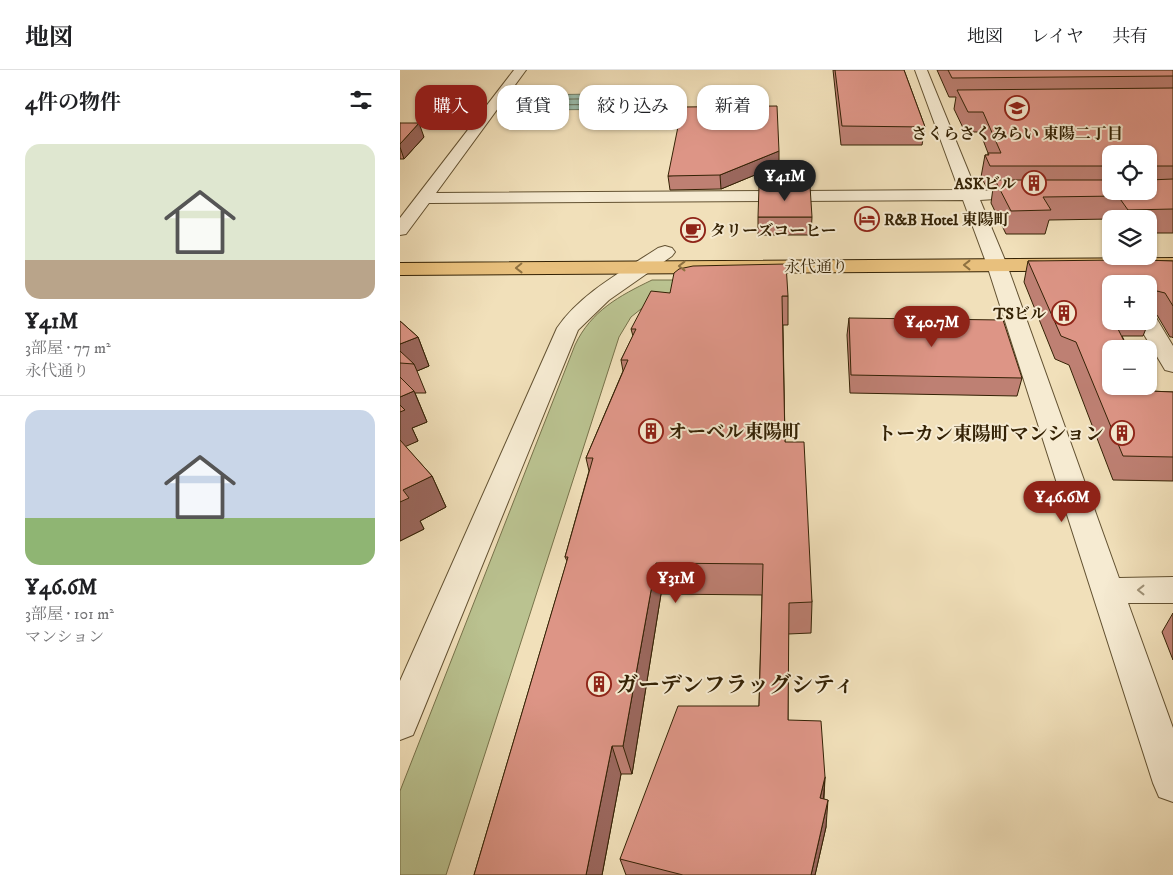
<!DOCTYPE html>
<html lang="ja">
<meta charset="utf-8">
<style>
body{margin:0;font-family:"IM FELL DW Pica","Noto Serif JP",serif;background:#f6f6f6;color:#202124;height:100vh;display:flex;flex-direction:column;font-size:19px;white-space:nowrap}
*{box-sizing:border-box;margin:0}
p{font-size:16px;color:#757577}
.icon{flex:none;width:28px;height:28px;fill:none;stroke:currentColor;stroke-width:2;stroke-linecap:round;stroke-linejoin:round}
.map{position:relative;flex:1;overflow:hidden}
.sheet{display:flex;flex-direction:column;background:#fff;width:400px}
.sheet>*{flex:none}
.banner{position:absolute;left:15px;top:15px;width:475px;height:45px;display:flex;gap:10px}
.buttons{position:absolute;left:702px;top:75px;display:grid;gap:10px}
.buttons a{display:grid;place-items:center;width:55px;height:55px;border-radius:10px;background:#fff;box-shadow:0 1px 4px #0004;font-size:25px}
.price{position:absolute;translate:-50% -42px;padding:0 11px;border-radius:18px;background:#8f2418;color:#fff;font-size:16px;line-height:32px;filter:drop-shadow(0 1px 2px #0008)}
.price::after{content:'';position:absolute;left:50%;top:30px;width:15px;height:11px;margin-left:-8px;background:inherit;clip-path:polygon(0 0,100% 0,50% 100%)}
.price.selected{background:#222;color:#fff}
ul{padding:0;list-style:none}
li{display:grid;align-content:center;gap:10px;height:265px;padding:0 25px}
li+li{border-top:1px solid #e0e0e0}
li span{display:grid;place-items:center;height:155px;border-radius:15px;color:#555}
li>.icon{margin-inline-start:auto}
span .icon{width:90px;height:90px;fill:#fffc;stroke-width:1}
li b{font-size:21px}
h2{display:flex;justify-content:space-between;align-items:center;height:60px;padding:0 25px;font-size:21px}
.chip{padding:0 18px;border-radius:15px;background:#fff;box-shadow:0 1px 4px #0004;font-size:18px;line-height:45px}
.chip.selected{background:#8f2418;color:#fff}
header{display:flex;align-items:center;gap:30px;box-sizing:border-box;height:70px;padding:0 25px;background:#fff;border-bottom:1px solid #e0e0e0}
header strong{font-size:24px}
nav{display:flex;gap:28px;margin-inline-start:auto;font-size:18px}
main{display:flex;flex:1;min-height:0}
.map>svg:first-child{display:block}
.green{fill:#bac290;stroke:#77724a}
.water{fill:#9bbdad;stroke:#727f6a}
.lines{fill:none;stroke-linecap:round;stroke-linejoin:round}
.shore{stroke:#687059;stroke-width:1}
.minor-casing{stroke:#635232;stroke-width:2}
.major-casing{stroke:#342205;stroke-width:2}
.minor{fill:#f6ebd2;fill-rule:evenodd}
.major{fill:#e8c07d;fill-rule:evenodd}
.wall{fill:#be8073;stroke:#342205;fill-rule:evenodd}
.shaded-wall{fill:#9b685e;stroke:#342205}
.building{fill:#dd9586;stroke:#342205}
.oneway{stroke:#8e7141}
.oneway2{stroke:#9f9176}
.labels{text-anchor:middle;stroke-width:4;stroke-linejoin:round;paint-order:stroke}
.far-poi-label{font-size:16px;font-weight:bold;fill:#342205;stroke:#f6ebd2;text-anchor:end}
.far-street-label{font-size:16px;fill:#342205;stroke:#f6ebd2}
.poi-label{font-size:19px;font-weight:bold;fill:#342205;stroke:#f6ebd2;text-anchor:start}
.near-poi-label{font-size:22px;font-weight:bold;fill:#342205;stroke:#f6ebd2;text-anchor:start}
</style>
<header>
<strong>地図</strong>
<nav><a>地図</a><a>レイヤ</a><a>共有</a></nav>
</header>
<main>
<section class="sheet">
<h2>4件の物件<svg class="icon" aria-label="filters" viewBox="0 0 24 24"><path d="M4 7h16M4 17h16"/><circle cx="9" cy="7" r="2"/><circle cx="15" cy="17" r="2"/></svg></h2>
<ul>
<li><span style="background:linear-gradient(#dfe7d0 75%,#b9a48a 0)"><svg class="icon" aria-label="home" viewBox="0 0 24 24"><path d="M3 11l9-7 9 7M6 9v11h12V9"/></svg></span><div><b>¥41M</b><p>3部屋 · 77 m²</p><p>永代通り</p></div></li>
<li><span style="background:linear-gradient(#c9d6e8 70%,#8fb573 0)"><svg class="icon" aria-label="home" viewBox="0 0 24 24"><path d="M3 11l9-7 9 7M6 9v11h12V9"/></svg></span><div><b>¥46.6M</b><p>3部屋 · 101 m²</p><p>マンション</p></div></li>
</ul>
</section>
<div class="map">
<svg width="773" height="805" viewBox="0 0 773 805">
<rect width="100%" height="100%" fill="#f1e0ba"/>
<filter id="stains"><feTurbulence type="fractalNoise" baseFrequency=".004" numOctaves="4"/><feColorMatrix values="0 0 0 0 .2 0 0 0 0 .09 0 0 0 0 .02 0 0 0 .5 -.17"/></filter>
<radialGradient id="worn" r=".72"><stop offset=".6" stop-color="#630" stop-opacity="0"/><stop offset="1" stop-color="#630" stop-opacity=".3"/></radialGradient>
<!-- green -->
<path class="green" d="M252 210H281L278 225 251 231 231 247 219 267 46 805H0V721L175 275C191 241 219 226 252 210Z"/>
<!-- water -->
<polygon class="water" points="268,23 263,39 118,40 128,25"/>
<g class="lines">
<!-- shore -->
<polygon class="shore" points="258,28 260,31 257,34 132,35 130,33 132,30"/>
<defs>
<g id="minor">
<polygon points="114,0 126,0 36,123 559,120 515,0 527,0 576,120 595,121 597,125 595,129 580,130 607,195 719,508 773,507 773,533 728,533 773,658 773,732 759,727 753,713 587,195 563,130 29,133 6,164 0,165 0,148"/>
<path d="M265 176 272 178 275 182 272 186 209 230 178 260 18 653 13 665 0 670V611L157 258C181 223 223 201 258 178Z"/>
<polygon points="749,245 755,246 773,276 773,302 765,300 736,251 749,251"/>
</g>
<polygon id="major" points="773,188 773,200 0,205 0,193"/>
</defs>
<!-- minor casing -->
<use href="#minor" class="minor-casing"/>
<!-- major casing -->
<use href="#major" class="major-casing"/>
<!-- minor -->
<use href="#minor" class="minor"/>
<!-- major -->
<use href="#major" class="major"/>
</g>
<!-- wall -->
<g class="wall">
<polygon points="433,0 504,0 525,57 522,75 441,75"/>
<path d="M537 0H773V163H749V149H711V150V149L649 150 645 164H606L591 133 593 118H587L581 107 585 85H588V83L580 62H565L554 39 556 27H549ZM711 84H749V121H711Z"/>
<polygon points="0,53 24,67 4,89 0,89"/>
<polygon points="379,95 321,119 270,120 268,106"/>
<polygon points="358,147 412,147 411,165 358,165"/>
<polygon points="744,190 773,191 773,268 772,267 770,267 757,245 751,244 749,251 749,214 711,214 711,251 749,251 743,266 722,266 749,321 773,322 773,411 713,410 669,295 655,289 624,212 628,191 723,194 743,194"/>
<polygon points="270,223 388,226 388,255 383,255 385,372 412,532 411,563 388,564 388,650 425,707 424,729 426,757 415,805 226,805 220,789 359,636 362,525 261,524 232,704 221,704 202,805 74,805 167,491 165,487 189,401 186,388 223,301 221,290 233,266 231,259"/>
<polygon points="449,248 622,308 617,326 450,323 447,265"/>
<polygon points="0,251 18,267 29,296 17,301 26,323 15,323 27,352 12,358 18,371 5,376 32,406 46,437 20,451 24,459 0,471"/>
<polygon points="773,543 773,590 762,562"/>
</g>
<!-- shaded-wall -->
<g class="shaded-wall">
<polygon points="19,53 24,67 4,89 0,77 0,74"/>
<polygon points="379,81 379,95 321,119 320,105"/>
<polygon points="18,267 29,296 17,301 14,294 0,288 0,274"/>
<polygon points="14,321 27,352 12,358 18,371 0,379 0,327"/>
<polygon points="32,406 46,437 20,451 24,459 0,471 0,432 3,420"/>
<polygon points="256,493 261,524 232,704 223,676"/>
<polygon points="212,676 221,704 202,805 186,805"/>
<polygon points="425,707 423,734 420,728"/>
<polygon points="428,730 426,757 415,805 411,805"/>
</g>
<!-- building -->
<g class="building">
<polygon points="435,0 504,0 525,57 442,56"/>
<polygon points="548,0 773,0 773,6 552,8"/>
<polygon points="773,18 773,96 749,96 749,84 711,84 711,96 590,96 585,85 589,85 588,83 601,83 583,42 568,42 557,20"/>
<polygon points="377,36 379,81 320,105 268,106 282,37"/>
<polygon points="0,53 19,53 0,74"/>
<polygon points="773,109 773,139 728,140 718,126 643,127 651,140 611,141 595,110 711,110 711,121 749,121 749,110"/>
<polygon points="359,116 410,116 412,147 358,147"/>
<polygon points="719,190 723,194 743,194 745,193 744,190 773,191 773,236 765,223 757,221 755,227 749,227 749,214 711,214 711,251 714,251 728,279 711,279 711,316 747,316 749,321 773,322 773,387 723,386 676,272 661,266 628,191"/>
<polygon points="386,194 388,226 382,226 385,372 404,372 412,532 389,533 388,650 421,651 425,707 420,728 428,730 411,805 283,805 220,789 278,636 359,636 363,494 256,493 223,676 212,676 186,805 74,805 168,487 165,487 193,388 186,388 228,290 221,290 236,259 231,259 251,221 270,223 274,203 279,199 293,196"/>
<polygon points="449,248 603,250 622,308 451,305"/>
<polygon points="0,251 18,267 0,274"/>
<polygon points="0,281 14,294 0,293"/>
<polygon points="0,307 14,321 0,327"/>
<polygon points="0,335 5,340 0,342"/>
<polygon points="0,370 32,406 3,420 9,428 0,432"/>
</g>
<!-- one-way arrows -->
<defs><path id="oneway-chevron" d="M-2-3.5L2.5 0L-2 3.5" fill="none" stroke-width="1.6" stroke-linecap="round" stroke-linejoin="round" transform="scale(1.25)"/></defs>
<g class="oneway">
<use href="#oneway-chevron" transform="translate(567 195) rotate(180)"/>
<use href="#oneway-chevron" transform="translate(282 196) rotate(180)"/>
<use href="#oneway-chevron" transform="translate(119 198) rotate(179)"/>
</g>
<use class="oneway2" href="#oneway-chevron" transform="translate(741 520) rotate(180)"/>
<!-- icons -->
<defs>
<symbol id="school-ring" viewBox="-11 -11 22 22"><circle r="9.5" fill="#f6ebd2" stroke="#8f2418" stroke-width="1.5"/><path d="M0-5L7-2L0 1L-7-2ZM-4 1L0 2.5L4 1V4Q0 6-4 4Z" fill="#8f2418"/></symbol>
<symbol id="building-ring" viewBox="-11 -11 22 22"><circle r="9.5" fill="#f6ebd2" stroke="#8f2418" stroke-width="1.5"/><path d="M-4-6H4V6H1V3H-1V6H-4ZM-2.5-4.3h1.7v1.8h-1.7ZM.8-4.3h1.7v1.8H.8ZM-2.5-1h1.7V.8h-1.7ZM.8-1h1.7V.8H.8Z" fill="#8f2418"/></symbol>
<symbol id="hotel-ring" viewBox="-11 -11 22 22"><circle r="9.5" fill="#f6ebd2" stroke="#8f2418" stroke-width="1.5"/><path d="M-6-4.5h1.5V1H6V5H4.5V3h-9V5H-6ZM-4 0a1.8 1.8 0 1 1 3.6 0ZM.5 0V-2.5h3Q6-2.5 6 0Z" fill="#8f2418"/></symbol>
<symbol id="cafe-ring" viewBox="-11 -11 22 22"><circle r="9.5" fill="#f6ebd2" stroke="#8f2418" stroke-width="1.5"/><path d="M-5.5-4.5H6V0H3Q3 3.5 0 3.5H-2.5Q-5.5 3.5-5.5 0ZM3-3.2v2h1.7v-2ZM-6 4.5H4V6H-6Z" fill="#8f2418"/></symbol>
</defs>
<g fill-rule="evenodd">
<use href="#school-ring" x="603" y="24" width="28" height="28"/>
<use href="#building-ring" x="620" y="99" width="28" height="28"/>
<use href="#hotel-ring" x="453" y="135" width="28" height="28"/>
<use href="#cafe-ring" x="279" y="146" width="28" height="28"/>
<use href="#building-ring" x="650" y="229" width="28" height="28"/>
<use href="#building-ring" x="237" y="347" width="28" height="28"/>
<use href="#building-ring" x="708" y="349" width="28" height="28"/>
<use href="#building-ring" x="185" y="600" width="28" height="28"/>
</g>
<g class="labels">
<!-- far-poi labels -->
<g class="far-poi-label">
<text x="617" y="69" text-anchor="middle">さくらさくみらい 東陽二丁目</text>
<text x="616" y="119">ASKビル</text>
<text x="484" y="155" text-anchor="start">R&amp;B Hotel 東陽町</text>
<text x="310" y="166" text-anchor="start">タリーズコーヒー</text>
<text x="646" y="249">TSビル</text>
</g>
<!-- far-street labels -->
<g class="far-street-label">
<text x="416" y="202">永代通り</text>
</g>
<!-- poi labels -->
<g class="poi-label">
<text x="268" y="368">オーベル東陽町</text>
<text x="704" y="370" text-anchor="end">トーカン東陽町マンション</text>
</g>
<!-- near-poi labels -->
<g class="near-poi-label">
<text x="216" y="622">ガーデンフラッグシティ</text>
</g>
</g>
<rect width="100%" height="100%" filter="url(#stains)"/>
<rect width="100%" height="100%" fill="url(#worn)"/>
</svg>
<div class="buttons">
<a><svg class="icon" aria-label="locate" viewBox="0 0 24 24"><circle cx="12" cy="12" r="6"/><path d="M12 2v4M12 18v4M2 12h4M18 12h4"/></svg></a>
<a><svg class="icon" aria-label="layers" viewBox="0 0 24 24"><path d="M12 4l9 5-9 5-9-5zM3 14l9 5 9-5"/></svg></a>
<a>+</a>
<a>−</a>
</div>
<b class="price selected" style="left:385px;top:132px">¥41M</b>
<b class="price" style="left:532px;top:278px">¥40.7M</b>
<b class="price" style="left:662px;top:453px">¥46.6M</b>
<b class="price" style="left:276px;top:534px">¥31M</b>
<div class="banner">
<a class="chip selected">購入</a>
<a class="chip">賃貸</a>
<a class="chip">絞り込み</a>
<a class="chip">新着</a>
</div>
</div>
</main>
